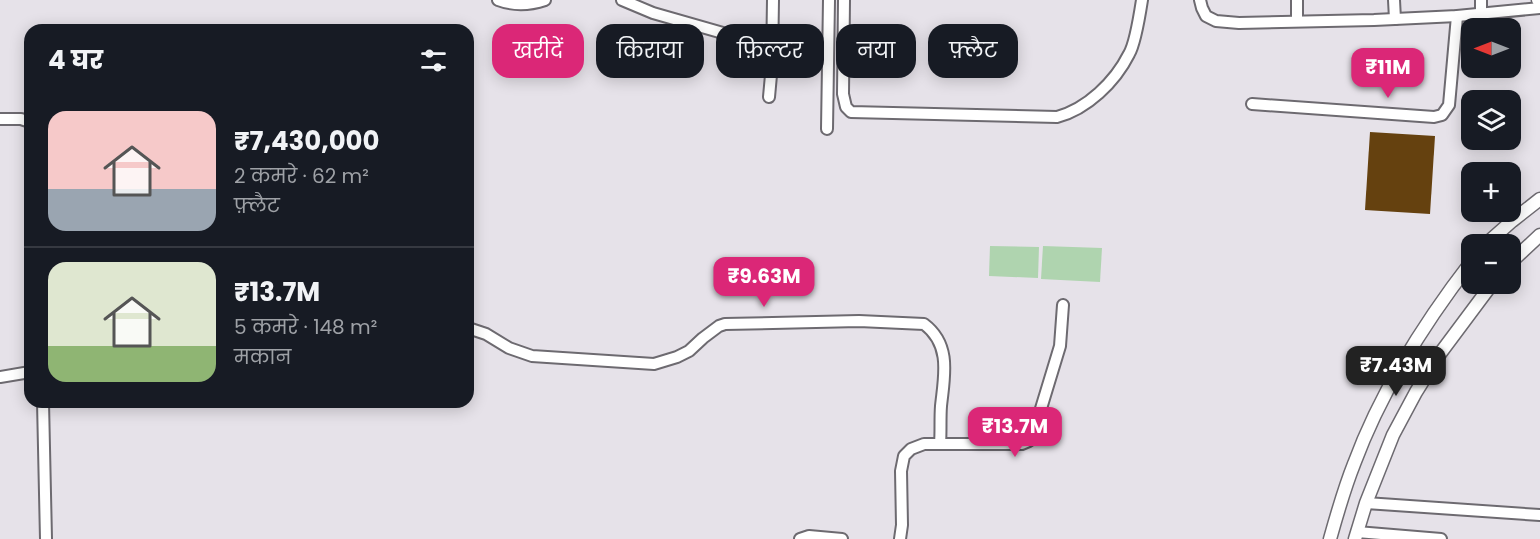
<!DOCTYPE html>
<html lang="hi">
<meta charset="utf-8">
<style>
body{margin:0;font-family:Poppins,"Noto Sans Devanagari",sans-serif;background:#20242c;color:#f1f3f6;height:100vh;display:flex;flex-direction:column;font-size:22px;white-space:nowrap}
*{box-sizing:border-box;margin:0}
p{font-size:20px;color:#9ea1a6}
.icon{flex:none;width:33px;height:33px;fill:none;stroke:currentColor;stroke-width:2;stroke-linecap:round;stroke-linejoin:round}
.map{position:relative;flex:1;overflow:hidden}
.details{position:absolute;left:24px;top:24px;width:450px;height:384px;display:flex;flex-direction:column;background:#171b24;border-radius:18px;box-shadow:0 3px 15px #0003}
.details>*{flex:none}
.banner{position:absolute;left:492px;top:24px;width:570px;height:54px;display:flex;gap:12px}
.needle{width:39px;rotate:270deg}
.buttons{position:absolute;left:1461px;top:18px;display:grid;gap:12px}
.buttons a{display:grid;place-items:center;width:60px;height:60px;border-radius:12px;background:#171b24;box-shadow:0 3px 15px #0003;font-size:30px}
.price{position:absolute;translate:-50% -51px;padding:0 14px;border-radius:12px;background:#db2777;color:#fff;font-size:20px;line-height:39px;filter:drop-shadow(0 2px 3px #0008)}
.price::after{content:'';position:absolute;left:50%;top:36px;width:18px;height:14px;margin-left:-9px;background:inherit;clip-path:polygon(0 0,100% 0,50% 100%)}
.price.on{background:#222;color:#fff}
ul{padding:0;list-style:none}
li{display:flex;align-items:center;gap:18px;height:150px;padding:0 24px}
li+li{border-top:2px solid #363941}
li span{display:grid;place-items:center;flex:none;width:168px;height:120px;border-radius:18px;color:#555}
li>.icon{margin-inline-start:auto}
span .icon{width:72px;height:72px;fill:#fffc;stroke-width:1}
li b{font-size:26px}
h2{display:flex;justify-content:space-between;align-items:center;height:72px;padding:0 24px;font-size:26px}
.chip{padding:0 21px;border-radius:18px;background:#171b24;box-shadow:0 3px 15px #0003;font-size:21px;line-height:54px}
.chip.on{background:#db2777;color:#fff}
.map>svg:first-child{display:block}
.green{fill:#afd4af}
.building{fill:#65410f}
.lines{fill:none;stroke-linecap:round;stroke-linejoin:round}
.minor-casing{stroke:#6d6a70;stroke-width:14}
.tertiary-casing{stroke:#6d6a70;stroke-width:15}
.minor{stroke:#fff;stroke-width:10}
.tertiary{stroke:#fff;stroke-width:12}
</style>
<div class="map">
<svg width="1540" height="539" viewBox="0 0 1540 539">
<rect width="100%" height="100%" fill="#e6e2e9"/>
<!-- green -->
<g class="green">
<polygon points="990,246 1039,247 1038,278 989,276"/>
<polygon points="1043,246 1102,248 1100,282 1041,279"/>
</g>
<!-- building -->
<polygon class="building" points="1370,132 1435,136 1430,214 1365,210"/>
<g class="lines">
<defs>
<g id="minor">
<path d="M498 0C514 6 530 5 545 0"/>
<polyline points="622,0 653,13 772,47"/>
<path d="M844 0 843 94 846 107 851 112 1057 117C1087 109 1115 82 1129 54 1135 44 1140 13 1142 0"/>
<polyline points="1200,0 1202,8 1206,16 1216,21 1239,23 1374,20 1457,16 1540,8"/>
<polyline points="1297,0 1297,21"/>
<polyline points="1394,0 1395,19"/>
<polyline points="1481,13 1481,0"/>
<polyline points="769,97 772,64 773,0"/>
<polyline points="1252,104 1434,117 1442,115 1449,105 1457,16"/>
<polyline points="0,119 21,119 30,122"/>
<polyline points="827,129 829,0"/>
<path d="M468 328 486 334 509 348 532 356 654 364 677 357 689 351 703 338 719 326 725 324 859 321 924 324C952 345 944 377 941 406 940 419 941 431 940 444"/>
<polyline points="0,377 30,372"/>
<polyline points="43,402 46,539"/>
<polyline points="1366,503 1540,515"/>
<polyline points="1357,532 1441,539"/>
<polyline points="800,539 809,536 842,539"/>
<polyline points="900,539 902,525 901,471 904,456 911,449 924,444 1022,444 1029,441 1036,425 1060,346 1063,305"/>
</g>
<g id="tertiary">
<polyline points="1538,0 1540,2"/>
<polyline points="1486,244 1512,221 1540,199"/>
<polyline points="1510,263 1540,235"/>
<path d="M1330 539C1337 514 1344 489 1354 464 1381 391 1424 323 1472 261"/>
<polyline points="1355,539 1366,503 1393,435 1416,392 1439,355 1492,284"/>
</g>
</defs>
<!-- minor casing -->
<use href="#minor" class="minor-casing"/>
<!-- tertiary casing -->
<use href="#tertiary" class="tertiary-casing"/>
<!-- minor -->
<use href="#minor" class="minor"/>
<!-- tertiary -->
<use href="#tertiary" class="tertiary"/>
</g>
</svg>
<div class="buttons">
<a><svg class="needle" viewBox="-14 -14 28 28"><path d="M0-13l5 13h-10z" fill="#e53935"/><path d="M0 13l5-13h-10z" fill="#9ea1a6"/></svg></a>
<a><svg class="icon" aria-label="layers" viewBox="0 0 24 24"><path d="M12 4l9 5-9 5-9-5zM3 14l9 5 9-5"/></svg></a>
<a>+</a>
<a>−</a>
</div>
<b class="price" style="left:1388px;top:99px">₹11M</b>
<b class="price" style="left:764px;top:308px">₹9.63M</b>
<b class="price on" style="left:1396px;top:397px">₹7.43M</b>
<b class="price" style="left:1015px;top:458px">₹13.7M</b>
<div class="banner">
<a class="chip on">खरीदें</a>
<a class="chip">किराया</a>
<a class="chip">फ़िल्टर</a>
<a class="chip">नया</a>
<a class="chip">फ़्लैट</a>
</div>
<section class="details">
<h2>4 घर<svg class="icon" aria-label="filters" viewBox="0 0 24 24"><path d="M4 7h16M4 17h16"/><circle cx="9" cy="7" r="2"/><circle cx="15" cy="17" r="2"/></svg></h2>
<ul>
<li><span style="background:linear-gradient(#f6c9c9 65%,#9aa5b1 0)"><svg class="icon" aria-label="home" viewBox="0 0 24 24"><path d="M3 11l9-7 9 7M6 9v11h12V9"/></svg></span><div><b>₹7,430,000</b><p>2 कमरे · 62 m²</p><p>फ़्लैट</p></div></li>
<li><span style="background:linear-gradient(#dfe7d0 70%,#8fb573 0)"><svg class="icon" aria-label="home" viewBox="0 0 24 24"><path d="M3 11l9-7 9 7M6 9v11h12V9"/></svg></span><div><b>₹13.7M</b><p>5 कमरे · 148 m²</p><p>मकान</p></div></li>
</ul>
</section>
</div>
